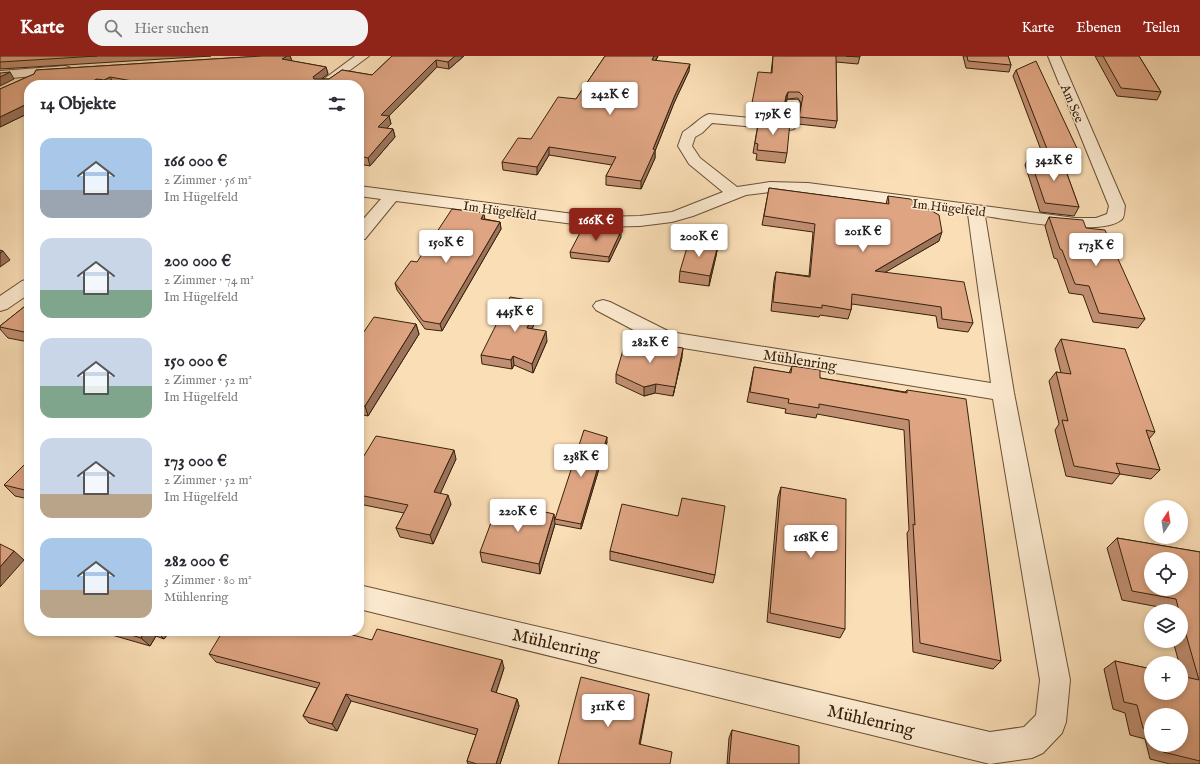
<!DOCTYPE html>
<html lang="de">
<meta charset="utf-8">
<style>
body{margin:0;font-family:"IM FELL English",serif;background:#f2f2f3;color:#2b2b33;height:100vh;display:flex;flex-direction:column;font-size:15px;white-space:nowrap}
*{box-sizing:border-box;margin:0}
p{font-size:13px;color:#7c7c81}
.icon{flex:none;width:22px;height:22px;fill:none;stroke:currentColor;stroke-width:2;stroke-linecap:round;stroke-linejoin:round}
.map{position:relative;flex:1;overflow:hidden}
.drawer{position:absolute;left:24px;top:24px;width:340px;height:556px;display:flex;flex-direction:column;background:#fff;border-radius:16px;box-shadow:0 2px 6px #0003}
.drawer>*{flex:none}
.needle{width:26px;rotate:12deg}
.fabs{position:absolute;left:1144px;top:444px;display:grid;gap:8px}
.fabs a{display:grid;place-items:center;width:44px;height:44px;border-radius:50%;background:#fff;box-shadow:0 2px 6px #0003;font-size:20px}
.price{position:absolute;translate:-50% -34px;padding:0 9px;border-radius:4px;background:#fff;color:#222;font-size:13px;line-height:26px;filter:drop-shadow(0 1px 2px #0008)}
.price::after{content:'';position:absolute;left:50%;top:24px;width:12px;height:9px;margin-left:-6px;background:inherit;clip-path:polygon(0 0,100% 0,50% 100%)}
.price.current{background:#8f2418;color:#fff}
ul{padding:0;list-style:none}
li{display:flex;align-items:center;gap:12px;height:100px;padding:0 16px}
li span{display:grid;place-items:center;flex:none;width:112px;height:80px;border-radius:12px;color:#555}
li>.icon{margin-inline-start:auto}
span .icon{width:48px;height:48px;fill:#fffc;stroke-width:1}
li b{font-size:17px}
h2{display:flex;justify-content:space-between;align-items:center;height:48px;padding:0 16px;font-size:17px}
header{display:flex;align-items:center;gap:24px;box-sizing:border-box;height:56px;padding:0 20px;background:#8f2418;color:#fff}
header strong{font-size:19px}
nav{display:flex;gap:22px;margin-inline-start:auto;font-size:14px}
.search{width:280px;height:36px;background:#f2f2f3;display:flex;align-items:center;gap:10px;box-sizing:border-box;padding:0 14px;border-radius:16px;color:#7c7c81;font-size:15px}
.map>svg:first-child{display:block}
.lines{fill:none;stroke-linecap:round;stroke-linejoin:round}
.minor-casing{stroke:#685136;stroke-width:2}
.minor{fill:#fcead0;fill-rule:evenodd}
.wall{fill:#c08e71;stroke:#37220c;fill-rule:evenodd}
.shaded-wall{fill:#9c745c;stroke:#37220c}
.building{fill:#dfa583;stroke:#37220c;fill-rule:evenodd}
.labels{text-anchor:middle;stroke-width:3;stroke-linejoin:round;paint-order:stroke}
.far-street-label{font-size:13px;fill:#37220c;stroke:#fcead0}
.street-label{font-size:15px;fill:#37220c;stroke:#fcead0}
.near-street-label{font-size:18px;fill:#37220c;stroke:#fcead0}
</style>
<header>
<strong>Karte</strong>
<div class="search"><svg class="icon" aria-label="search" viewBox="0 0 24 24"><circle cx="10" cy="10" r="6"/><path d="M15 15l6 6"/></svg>Hier suchen</div>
<nav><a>Karte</a><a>Ebenen</a><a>Teilen</a></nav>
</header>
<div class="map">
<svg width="1200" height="708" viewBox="0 0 1200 708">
<rect width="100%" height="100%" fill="#fadeb6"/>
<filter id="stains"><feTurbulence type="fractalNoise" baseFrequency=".005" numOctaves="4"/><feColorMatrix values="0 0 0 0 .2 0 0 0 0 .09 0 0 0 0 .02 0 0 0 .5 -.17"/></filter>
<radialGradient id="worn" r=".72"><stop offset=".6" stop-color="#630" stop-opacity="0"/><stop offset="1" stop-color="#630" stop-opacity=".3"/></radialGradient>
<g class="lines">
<defs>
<g id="minor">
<polygon points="355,0 369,0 330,29 316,29"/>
<path d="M1048 0H1060L1125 150C1124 154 1125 162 1121 164 1100 181 1013 164 985 160L1014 337 1070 624 1066 666 1062 677 1043 697 1032 702 990 708 359 553V529L990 676 1024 671 1036 659 1040 624 993 343 665 289 658 287 596 254 593 250 596 246 603 244 610 246 670 276 991 327 968 158 808 137 770 136 746 139 693 160 672 166 640 170 597 171 396 145 365 183 359 184V168L381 143 359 140V130L597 161 640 160 672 156 723 136 689 108 678 90 683 76C692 71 701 60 709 58L783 65 786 47 788 44H798L800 47 796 70 794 73 789 74 712 67 702 77 695 81 692 90 700 102 737 131 770 126 808 127 1075 162H1096L1107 158 1109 150Z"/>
<polygon points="65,10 69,11 71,14 69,17 0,23 0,15"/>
<polygon points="29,223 29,238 7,253 0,255 0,240 22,225"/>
</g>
</defs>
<!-- minor casing -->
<use href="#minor" class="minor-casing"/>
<!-- minor -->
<use href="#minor" class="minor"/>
</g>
<!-- wall -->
<g class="wall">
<polygon points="0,0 211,0 0,13"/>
<polygon points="262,0 290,0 292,5 326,11 328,18 321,23 329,23 342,14 372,19 392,0 464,0 449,13 437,11 389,60 391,68 387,72 393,73 395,81 370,110 359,108 359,29 119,29 114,28 112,29 29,29 29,57 0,71 0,33 34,18 36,14"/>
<polygon points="605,0 658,0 656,4 689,15 674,47 655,95 655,102 641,133 606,129 606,120 612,109 549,99 537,119 503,114 502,106 531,83 576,43"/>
<polygon points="773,0 860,0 858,8 836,6 837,65 835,72 798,68 801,47 798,42 787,43 785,46 782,63 760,61 760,60 750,59 751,52 771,17"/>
<polygon points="963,0 1008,0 1011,9 1009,16 966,12"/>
<polygon points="1095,0 1139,0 1161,36 1157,44 1117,40"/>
<polygon points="1016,14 1081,101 1077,109 1063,107 1079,151 1074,160 1040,156 1025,109 1029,100 1044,102 1013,20"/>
<polygon points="759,63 787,97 785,107 756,104 757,98 753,97"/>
<polygon points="769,132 886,148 888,140 939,185 885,216 973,267 968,276 938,272 936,260 852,248 851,254 848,263 820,259 819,261 771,255 774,225 776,216 809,220 813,176 762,169"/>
<polygon points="1049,161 1086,172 1145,263 1138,272 1093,266 1083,239 1069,237 1057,203 1054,202 1045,170"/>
<polygon points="485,163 500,166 501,173 442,275 425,273 397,234 395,227 417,206"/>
<polygon points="621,181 609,206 571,202 570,196"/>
<polygon points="718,189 716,200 709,230 679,226 680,215"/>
<polygon points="29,247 29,286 8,282 0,273 0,270"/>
<polygon points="540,255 532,273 547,285 533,317 514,309 512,313 482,308 481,299"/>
<polygon points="416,268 419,278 368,360 359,358 359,283"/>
<polygon points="1061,283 1155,376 1149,383 1160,414 1151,423 1120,418 1112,428 1066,420 1055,374 1059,368 1049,325 1056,316 1061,317 1055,293"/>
<polygon points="682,301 673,340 655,337 644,340 616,327 616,318"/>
<polygon points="792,310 820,322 905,336 907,334 1001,605 993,613 913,596 907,477 909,474 904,374 817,358 816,362 785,357 786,353 747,346 754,311 789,317"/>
<polygon points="607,386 581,473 555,468 540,518 482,506 480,496 555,463"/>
<polygon points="456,403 440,437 451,448 433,488 400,481 396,472 404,457 359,448 359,408"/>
<polygon points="29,404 29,443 15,440 4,429"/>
<polygon points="781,431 845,573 840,582 767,566 778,441"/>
<path d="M1117 482 1200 496V708H1170L1150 703 1145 683 1130 679 1125 657 1113 653 1104 613 1115 605 1182 620 1181 615V607H1179L1173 585H1181V555H1165L1164 552 1122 544 1107 492ZM1151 659 1181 689H1151Z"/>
<polygon points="610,495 715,519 713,527 610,504"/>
<polygon points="98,575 170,575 164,583 156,580 150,590"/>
<polygon points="372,584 504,612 496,637 517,643 519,650 500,708 468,708 467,705 476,679 351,645 337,675 309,667 303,660 317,632 216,606 209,598"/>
<polygon points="732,674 799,708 727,708 729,682"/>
</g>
<!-- shaded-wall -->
<g class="shaded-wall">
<polygon points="287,0 290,0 292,5 282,3"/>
<polygon points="455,0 464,0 449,13 448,6"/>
<polygon points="654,0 658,0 652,11 652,4"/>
<polygon points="436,4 437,11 389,60 391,68 380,79 378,71 381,59"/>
<polygon points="690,8 689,15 674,47 655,95 655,102 641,133 641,125 653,93 675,39"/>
<polygon points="326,11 328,18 315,28 313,21"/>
<polygon points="10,16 14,23 0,30 0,21"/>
<polygon points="110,21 114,28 112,29 107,29 104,24"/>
<polygon points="97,23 100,29 86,29 86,28"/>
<polygon points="73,26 75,29 67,29"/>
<polygon points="788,36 787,43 785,47 786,40"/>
<polygon points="29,47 29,57 0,71 0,61"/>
<polygon points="393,73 395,81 370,110 368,102"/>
<polygon points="549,91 549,99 537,119 537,111"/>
<polygon points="484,157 485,164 481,163"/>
<polygon points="500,166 501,173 442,275 440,268"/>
<polygon points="621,175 621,181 609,206 609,201"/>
<polygon points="942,176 939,185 872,224 875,215"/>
<polygon points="718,189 716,200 709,230 710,220"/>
<polygon points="3,195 10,204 0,211 0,197"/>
<polygon points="539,246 540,255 528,282 527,272"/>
<polygon points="416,268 419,278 368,360 365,350"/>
<polygon points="546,275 547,285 533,317 532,308"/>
<polygon points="683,292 682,301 673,340 675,331"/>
<polygon points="513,300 514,309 512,313 511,304"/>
<polygon points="656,328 655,337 644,340 644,331"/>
<polygon points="607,381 607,386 581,473 581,468"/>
<polygon points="454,394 456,403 437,445 434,436"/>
<polygon points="448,439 451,448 433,488 430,479"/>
<polygon points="554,458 555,468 540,518 539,508"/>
<polygon points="14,495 24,504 0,531 0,511"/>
<polygon points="145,575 150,575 156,580 150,590 141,582"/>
<polygon points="156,575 170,575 164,583"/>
<polygon points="502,604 504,612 494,643 491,635"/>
<polygon points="346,638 351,645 337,675 332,668"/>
<polygon points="649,638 648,646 639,695 639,688"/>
<polygon points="517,643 519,650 500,708 496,708"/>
</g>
<!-- building -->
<g class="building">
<polygon points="0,0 97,0 0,6"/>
<polygon points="262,0 287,0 282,3 326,11 313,21 314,23 329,23 342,14 372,19 392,0 455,0 448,6 436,4 381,59 389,60 378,71 393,73 368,102 359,100 359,29 155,29 110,21 104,24 97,23 86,28 73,26 67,29 29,29 29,47 0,61 0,33 34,18 36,14"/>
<polygon points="605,0 654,0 652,4 690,8 675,39 653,93 655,94 641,125 606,120 616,101 549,91 537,111 502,106 518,82 531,83 558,41 576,43"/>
<polygon points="773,0 836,0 837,65 799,61 803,40 799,36 788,36 786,40 783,56 761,54 761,53 751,52 758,16 772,17"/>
<polygon points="846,0 860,0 860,1"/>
<polygon points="967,0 1008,0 1011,9 968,5"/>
<polygon points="1103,0 1139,0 1161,36 1121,32"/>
<polygon points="1036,5 1081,101 1049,98 1016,14"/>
<polygon points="10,16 0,21 0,17"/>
<polygon points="759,63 790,66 787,97 757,94 758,88 755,87"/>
<polygon points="1029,100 1062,104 1079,151 1045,147"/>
<polygon points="769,132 889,148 888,140 910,143 939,159 942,176 875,215 964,226 973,267 942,263 941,251 852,238 851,254 822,249 822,252 773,246 776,216 810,221 815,168 764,160"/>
<polygon points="452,153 484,157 481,163 500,166 440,268 423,265 395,227 411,205 417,206"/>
<polygon points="1049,161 1083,164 1086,172 1105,174 1145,263 1099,257 1089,230 1075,228 1062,194 1060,193"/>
<polygon points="583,171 621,175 609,201 570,196"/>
<polygon points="689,185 718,189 710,220 680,215"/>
<polygon points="0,194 3,195 0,197"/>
<polygon points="510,241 539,246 527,272 546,275 532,308 513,300 511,304 481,299"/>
<polygon points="29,247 29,277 0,271 0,270"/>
<polygon points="374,261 416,268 365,350 359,350 359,283"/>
<polygon points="1061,283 1125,293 1155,376 1146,374 1160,414 1116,407 1120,418 1074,410 1062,364 1068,365 1056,316 1071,318"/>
<polygon points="626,284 683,292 675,331 656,328 644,331 616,318"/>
<polygon points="792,310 820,314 820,322 907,337 907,334 966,343 1001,605 920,587 913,468 915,469 909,364 819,348 819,352 788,347 789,343 750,336 754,311 791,317"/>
<polygon points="584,374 607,381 581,468 555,463"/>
<polygon points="376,380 454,394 434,436 448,439 430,479 396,472 408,449 359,439 359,408"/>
<polygon points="29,404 29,435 4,429"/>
<polygon points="781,431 846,443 845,573 770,557"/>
<polygon points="682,442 725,450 715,519 610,495 622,448 678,460"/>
<polygon points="498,448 509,448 554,458 539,508 480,496"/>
<path d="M1117 482 1200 496V705L1163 696 1161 689H1181V659H1151V674L1143 672 1137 649 1124 646 1115 605 1151 613V637H1181V620L1199 624 1181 561V555H1179L1176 543 1132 535ZM1151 503H1181V533H1151Z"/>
<polygon points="0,488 14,495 0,511"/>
<polygon points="377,573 502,604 491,635 517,643 496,708 477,708 467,705 478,673 346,638 332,668 303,660 320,627 209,598 223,575 337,575 372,584"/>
<polygon points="118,575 145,575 141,582"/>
<polygon points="581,621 649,638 639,688 672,696 670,708 558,708"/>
<polygon points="732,674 799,690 799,708 729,708"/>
</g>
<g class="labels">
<!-- far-street labels -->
<g class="far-street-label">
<text transform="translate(1073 47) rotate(67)" y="5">Am See</text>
<text transform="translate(949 151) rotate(7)" y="5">Im Hügelfeld</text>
<text transform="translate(500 154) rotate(8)" y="5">Im Hügelfeld</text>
</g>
<!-- street labels -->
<g class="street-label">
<text transform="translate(800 304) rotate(9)" y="5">Mühlenring</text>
</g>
<!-- near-street labels -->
<g class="near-street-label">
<text transform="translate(556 588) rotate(13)" y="6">Mühlenring</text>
<text transform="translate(871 664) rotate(13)" y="6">Mühlenring</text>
</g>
</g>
<rect width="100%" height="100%" filter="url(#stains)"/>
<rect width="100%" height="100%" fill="url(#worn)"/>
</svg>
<div class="fabs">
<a><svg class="needle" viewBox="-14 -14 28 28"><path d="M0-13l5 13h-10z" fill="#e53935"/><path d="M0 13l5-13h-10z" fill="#7c7c81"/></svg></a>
<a><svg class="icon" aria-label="locate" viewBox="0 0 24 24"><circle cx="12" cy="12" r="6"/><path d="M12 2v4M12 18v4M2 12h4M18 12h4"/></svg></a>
<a><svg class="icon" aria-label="layers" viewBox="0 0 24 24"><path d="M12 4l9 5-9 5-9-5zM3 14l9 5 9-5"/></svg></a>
<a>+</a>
<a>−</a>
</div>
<b class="price" style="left:610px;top:60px">242K €</b>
<b class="price" style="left:773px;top:80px">179K €</b>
<b class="price" style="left:1054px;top:126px">342K €</b>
<b class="price current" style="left:596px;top:186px">166K €</b>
<b class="price" style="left:863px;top:197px">201K €</b>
<b class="price" style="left:699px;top:202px">200K €</b>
<b class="price" style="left:446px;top:208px">150K €</b>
<b class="price" style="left:1096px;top:211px">173K €</b>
<b class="price" style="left:515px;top:277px">445K €</b>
<b class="price" style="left:650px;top:308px">282K €</b>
<b class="price" style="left:581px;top:422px">238K €</b>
<b class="price" style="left:518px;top:477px">220K €</b>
<b class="price" style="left:811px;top:503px">168K €</b>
<b class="price" style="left:608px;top:672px">311K €</b>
<section class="drawer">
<h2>14 Objekte<svg class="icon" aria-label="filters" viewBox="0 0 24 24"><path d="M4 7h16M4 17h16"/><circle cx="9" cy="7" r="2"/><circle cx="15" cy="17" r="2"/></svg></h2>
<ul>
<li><span style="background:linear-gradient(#a9c7e8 65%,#9aa5b1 0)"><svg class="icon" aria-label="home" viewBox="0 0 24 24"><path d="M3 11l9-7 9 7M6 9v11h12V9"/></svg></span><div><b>166 000 €</b><p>2 Zimmer · 56 m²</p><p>Im Hügelfeld</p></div></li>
<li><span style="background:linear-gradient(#c9d6e8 65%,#7fa58c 0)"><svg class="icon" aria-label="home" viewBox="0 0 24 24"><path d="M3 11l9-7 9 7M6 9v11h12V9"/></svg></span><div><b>200 000 €</b><p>2 Zimmer · 74 m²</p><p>Im Hügelfeld</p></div></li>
<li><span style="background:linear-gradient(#c9d6e8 60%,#7fa58c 0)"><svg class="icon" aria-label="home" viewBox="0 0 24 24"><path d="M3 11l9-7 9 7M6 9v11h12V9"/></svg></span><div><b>150 000 €</b><p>2 Zimmer · 52 m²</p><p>Im Hügelfeld</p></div></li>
<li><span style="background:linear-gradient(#c9d6e8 70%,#b9a48a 0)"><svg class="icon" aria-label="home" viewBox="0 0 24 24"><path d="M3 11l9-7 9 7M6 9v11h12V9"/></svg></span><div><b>173 000 €</b><p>2 Zimmer · 52 m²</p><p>Im Hügelfeld</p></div></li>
<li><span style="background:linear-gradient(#a9c7e8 65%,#b9a48a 0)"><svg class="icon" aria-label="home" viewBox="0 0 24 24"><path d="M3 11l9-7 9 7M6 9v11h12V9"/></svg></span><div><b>282 000 €</b><p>3 Zimmer · 80 m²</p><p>Mühlenring</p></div></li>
</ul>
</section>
</div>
